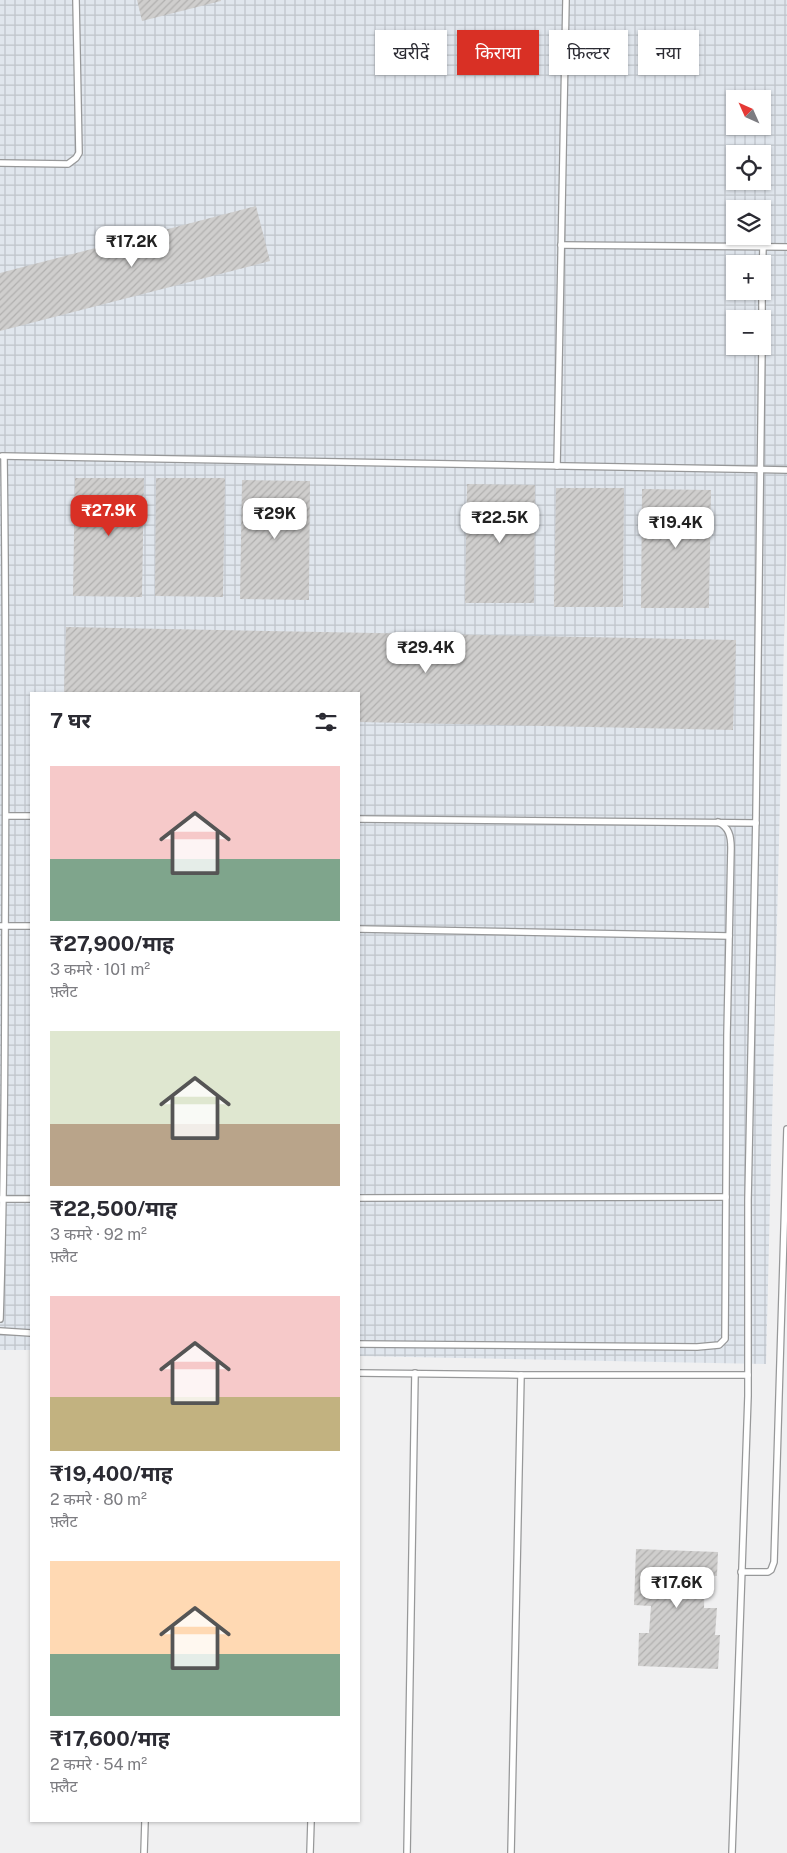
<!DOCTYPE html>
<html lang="hi">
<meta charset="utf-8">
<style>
body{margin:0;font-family:"Public Sans","Noto Sans Devanagari",sans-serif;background:#f2f2f3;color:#2b2b33;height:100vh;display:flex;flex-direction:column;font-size:19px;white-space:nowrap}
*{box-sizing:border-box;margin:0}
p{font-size:16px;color:#7c7c81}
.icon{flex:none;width:28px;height:28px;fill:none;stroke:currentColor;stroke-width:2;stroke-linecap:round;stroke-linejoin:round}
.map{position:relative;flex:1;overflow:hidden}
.side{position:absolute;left:30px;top:692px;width:330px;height:1130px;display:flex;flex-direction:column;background:#fff;border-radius:0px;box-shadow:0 1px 4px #0004}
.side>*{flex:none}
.top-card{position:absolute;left:375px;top:30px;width:336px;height:45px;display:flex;gap:10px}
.needle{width:32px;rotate:315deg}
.controls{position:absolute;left:726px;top:90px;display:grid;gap:10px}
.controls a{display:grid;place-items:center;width:45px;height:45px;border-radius:0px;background:#fff;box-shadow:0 1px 4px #0004;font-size:25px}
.price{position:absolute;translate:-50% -42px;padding:0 11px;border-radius:10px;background:#fff;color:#222;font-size:16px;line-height:32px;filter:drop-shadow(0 1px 2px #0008)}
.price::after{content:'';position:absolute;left:50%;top:30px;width:15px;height:11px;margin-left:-8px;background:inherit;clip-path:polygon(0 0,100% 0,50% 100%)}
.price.on{background:#d93025;color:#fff}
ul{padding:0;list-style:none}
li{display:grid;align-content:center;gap:10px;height:265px;padding:0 20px}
li span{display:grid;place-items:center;height:155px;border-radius:0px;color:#555}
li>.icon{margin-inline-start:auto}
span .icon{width:90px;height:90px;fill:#fffc;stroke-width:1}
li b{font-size:21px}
h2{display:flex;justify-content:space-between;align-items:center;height:60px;padding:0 20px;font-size:21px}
.chip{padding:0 18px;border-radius:0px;background:#fff;box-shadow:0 1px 4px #0004;font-size:18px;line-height:45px}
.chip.on{background:#d93025;color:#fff}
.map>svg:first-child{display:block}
.industrial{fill:url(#industrial-grid);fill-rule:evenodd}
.building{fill:url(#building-hatch)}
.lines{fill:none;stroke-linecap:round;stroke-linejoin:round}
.service-casing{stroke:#979899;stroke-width:8}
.service{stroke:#fff;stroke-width:5.5}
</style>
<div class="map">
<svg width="787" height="1853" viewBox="0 0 787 1853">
<defs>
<pattern id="industrial-grid" width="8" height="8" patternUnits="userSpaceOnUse" patternTransform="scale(1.25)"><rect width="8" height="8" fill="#e0e6ed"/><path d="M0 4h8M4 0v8" fill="none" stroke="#bfc4ca"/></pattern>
<pattern id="building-hatch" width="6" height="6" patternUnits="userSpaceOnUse" patternTransform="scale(1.25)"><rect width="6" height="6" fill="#cfcecd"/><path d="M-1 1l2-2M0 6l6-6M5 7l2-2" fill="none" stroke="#b1b0af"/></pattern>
</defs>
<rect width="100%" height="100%" fill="#f0f0f1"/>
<!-- industrial -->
<path class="industrial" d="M0 0H787V519L766 1364 359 1356V694H31V1350H0ZM735 99H762V126H735ZM735 154H762V181H735ZM735 209H762V236H735ZM735 264H762V291H735ZM735 319H762V346H735Z"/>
<!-- building -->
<g class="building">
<polygon points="137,0 221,0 221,1 142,21"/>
<polygon points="256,206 270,261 0,331 0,273"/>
<polygon points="75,478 144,478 142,597 73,596"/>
<polygon points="156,478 225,478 223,597 155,596"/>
<polygon points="242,480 310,481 309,600 240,599"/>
<polygon points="467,484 535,485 534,603 465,603"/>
<polygon points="556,488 624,488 623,607 554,607"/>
<polygon points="642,489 711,490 709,608 641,608"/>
<polygon points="66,627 736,640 733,730 359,722 359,694 64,694"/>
<polygon points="636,1549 718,1552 717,1576 705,1575 704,1608 717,1608 715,1635 720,1635 718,1669 638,1666 639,1633 649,1633 651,1606 634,1605"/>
</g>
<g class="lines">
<defs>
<g id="service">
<polyline points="0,163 68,164 76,158 79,153 76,0"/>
<polyline points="561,245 787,247"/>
<polyline points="762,288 763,247"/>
<polyline points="762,319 762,291"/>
<polyline points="2,456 787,470"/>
<polyline points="557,466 566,0"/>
<polyline points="6,816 31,816"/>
<polyline points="359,819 756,823"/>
<polyline points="0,926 31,926"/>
<polyline points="359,929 729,936"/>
<polyline points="359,1198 726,1197"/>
<polyline points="0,1199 31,1199"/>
<path d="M0 1319C4 1193 5 1067 5 942 6 780 6 618 4 457"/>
<polyline points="0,1331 31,1333"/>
<path d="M359 1344 697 1347 719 1345 725 1339 727 1035 731 848C731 836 729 827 718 822"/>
<polyline points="359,1373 521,1375 748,1375"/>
<polyline points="741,1572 768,1572 771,1570 774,1562 787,1129"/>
<polyline points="144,1853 145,1821"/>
<polyline points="310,1853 311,1821"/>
<polyline points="407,1853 415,1373"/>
<polyline points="511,1853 521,1375"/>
<polyline points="732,1853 748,1396 748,1200 756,815 762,346"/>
</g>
</defs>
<!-- service casing -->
<use href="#service" class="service-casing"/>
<!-- service -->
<use href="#service" class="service"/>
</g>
</svg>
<div class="controls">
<a><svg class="needle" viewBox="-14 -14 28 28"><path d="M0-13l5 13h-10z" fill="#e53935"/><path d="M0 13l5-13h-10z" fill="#7c7c81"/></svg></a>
<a><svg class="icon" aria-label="locate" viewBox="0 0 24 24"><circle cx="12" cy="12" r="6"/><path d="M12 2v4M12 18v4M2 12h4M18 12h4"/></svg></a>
<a><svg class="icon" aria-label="layers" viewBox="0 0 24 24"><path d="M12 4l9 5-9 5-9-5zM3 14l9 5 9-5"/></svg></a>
<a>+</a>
<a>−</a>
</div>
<b class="price" style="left:132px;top:268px">₹17.2K</b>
<b class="price on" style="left:109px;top:537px">₹27.9K</b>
<b class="price" style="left:275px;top:540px">₹29K</b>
<b class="price" style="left:500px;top:544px">₹22.5K</b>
<b class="price" style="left:676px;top:549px">₹19.4K</b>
<b class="price" style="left:426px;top:674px">₹29.4K</b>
<b class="price" style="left:677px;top:1609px">₹17.6K</b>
<div class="top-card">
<a class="chip">खरीदें</a>
<a class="chip on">किराया</a>
<a class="chip">फ़िल्टर</a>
<a class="chip">नया</a>
</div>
<section class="side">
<h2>7 घर<svg class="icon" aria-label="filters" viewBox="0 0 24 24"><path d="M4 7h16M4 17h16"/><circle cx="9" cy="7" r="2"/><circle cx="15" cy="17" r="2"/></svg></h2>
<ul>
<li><span style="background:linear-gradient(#f6c9c9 60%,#7fa58c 0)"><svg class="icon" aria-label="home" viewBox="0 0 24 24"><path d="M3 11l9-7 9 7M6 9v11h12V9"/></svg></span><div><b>₹27,900/माह</b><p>3 कमरे · 101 m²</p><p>फ़्लैट</p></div></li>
<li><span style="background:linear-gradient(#dfe7d0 60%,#b9a48a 0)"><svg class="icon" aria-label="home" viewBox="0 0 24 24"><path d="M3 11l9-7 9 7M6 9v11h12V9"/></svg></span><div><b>₹22,500/माह</b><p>3 कमरे · 92 m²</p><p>फ़्लैट</p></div></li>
<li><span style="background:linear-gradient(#f6c9c9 65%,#c2b280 0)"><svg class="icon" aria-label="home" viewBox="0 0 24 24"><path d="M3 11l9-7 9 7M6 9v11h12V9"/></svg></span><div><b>₹19,400/माह</b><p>2 कमरे · 80 m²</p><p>फ़्लैट</p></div></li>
<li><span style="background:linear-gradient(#ffd9b3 60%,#7fa58c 0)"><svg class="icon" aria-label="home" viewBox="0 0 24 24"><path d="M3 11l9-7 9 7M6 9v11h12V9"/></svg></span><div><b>₹17,600/माह</b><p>2 कमरे · 54 m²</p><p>फ़्लैट</p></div></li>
</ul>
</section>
</div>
